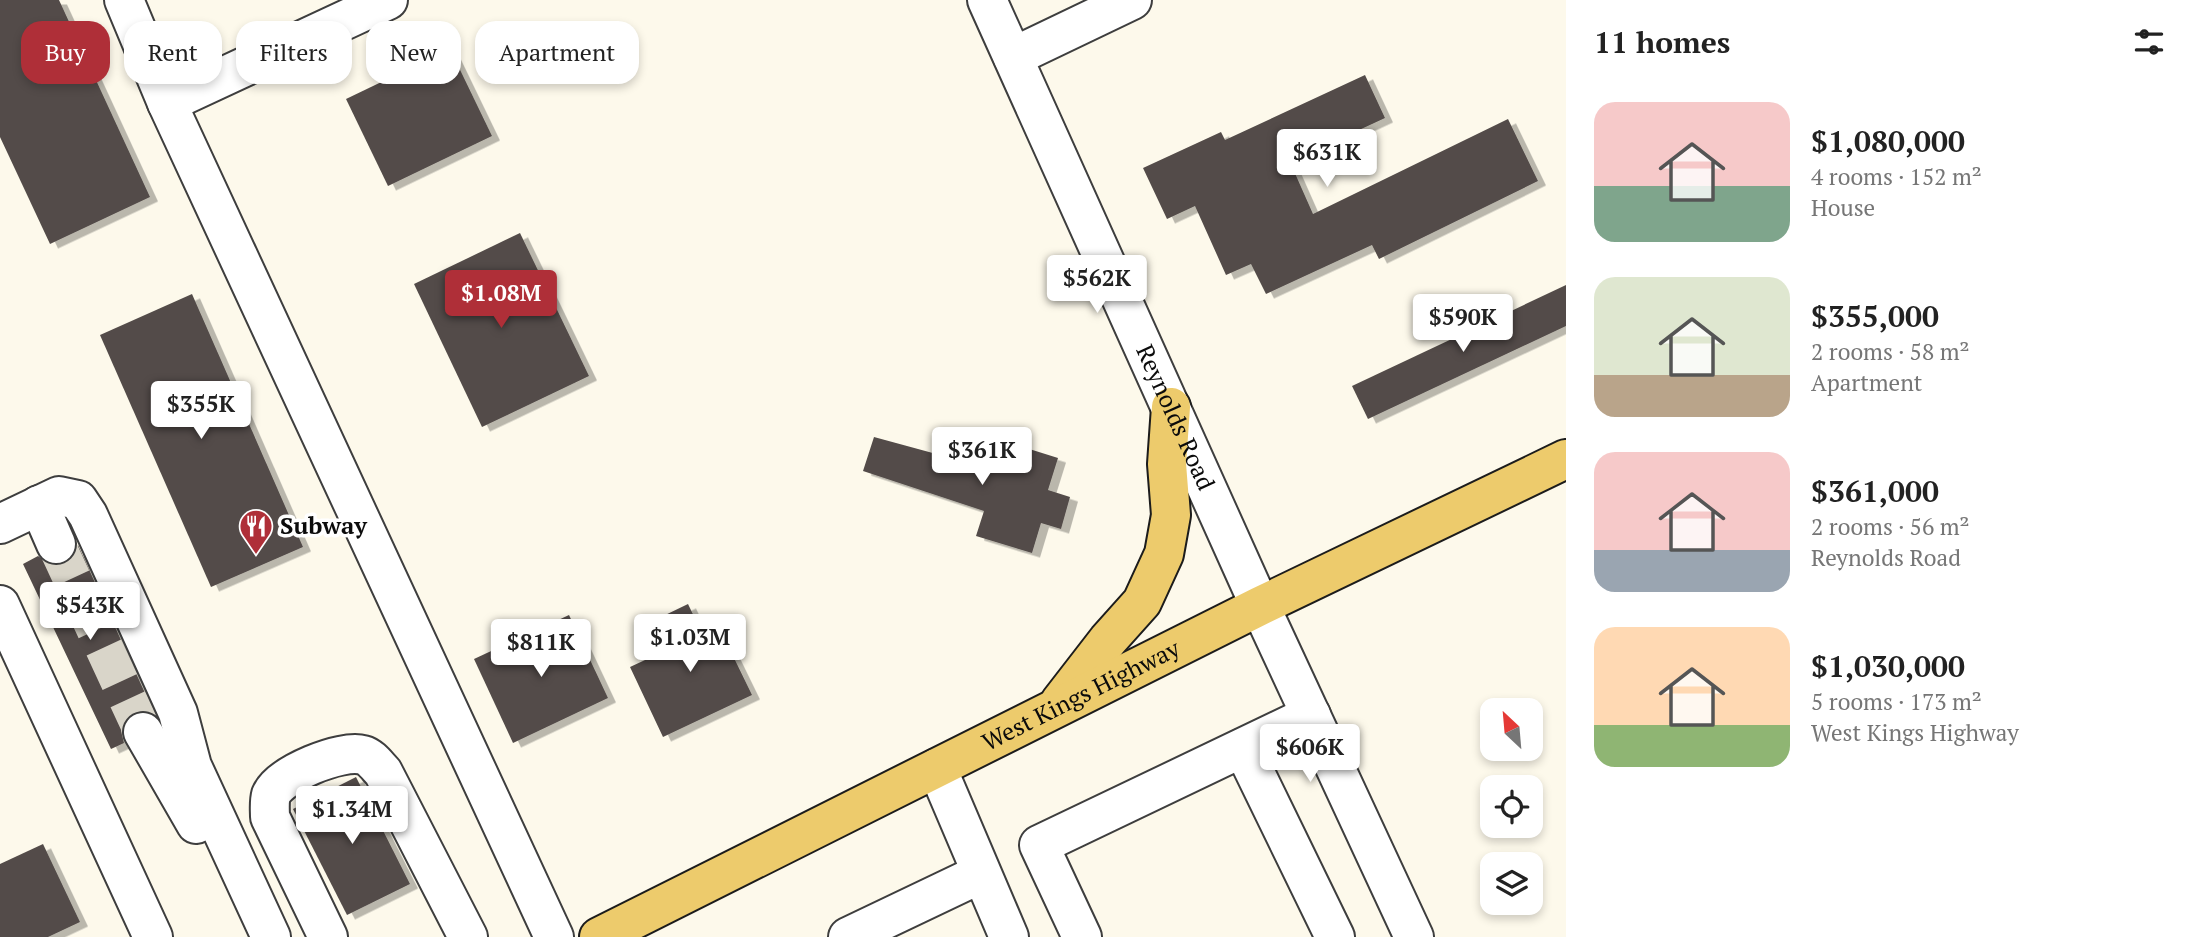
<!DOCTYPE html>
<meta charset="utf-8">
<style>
body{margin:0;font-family:"PT Serif",serif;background:#f2f2f2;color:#222;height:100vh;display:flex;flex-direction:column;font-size:26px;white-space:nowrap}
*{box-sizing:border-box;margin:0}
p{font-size:23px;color:#767676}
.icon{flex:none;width:38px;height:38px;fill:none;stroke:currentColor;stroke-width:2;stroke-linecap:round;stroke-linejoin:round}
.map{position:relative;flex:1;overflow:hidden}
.details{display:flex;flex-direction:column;background:#fff;width:630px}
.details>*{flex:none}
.banner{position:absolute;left:21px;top:21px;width:665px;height:63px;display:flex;gap:14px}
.needle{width:46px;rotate:334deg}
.tools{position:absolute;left:1480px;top:698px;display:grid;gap:14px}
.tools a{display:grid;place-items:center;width:63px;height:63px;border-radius:14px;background:#fff;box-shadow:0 4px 10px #0003;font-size:35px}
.price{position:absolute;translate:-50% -60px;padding:0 16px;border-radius:7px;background:#fff;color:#222;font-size:23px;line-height:46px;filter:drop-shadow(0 2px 4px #0008)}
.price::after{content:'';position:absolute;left:50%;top:42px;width:21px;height:16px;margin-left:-10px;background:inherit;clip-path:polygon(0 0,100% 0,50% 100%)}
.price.current{background:#af2f38;color:#fff}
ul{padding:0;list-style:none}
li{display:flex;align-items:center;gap:21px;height:175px;padding:0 28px}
li span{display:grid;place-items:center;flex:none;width:196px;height:140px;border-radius:21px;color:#555}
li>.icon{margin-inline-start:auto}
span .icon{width:84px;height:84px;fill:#fffc;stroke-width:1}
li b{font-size:30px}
h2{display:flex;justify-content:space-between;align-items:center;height:84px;padding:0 28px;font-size:30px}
.pill{padding:0 24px;border-radius:21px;background:#fff;box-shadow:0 4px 10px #0003;font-size:24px;line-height:63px}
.pill.current{background:#af2f38;color:#fff}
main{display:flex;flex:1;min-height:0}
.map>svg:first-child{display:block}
.building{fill:#534c49;filter:url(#shadow)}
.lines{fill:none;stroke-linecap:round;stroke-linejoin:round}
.minor-tunnel{stroke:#d9d5c9;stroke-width:38;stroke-dasharray:38 19;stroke-linecap:butt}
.minor-casing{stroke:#3e3e3e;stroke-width:42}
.major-casing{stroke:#1c1c1c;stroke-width:42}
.minor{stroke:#fff;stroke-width:38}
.major{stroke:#edcb6c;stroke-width:38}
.labels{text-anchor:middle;stroke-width:7;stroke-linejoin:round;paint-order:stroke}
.street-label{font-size:24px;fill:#0b0b0b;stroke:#fff}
.poi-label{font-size:24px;font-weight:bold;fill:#0b0b0b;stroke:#fff;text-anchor:start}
</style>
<main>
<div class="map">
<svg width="1566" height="937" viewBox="0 0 1566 937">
<defs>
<filter id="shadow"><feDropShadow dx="8" dy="4.5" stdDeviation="0" flood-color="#0004"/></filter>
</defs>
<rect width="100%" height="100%" fill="#fdf9eb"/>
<!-- building -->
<g class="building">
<polygon points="0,0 59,0 150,197 50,244 0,137"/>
<polygon points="450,49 492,136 388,186 346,99"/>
<polygon points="1365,75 1385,118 1290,162 1313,214 1508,119 1538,181 1379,259 1372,245 1266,294 1251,264 1226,275 1195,206 1167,219 1143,168 1221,132 1225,140"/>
<polygon points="520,233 589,376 482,427 414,284"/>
<polygon points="1566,285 1566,326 1368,419 1352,386"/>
<polygon points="192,294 303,547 211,587 100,335"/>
<polygon points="874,437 995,470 1004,441 1058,458 1048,490 1070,497 1061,529 1041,523 1032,553 976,536 984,511 863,471"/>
<polygon points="78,545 154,713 142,710 132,713 124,722 121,731 124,743 111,749 23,564 38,556 53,566 64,564 74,556"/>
<polygon points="688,604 701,631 717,623 752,695 663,737 630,667 673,647 659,618"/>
<polygon points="569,615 608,698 513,743 474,659"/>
<polygon points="356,777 410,884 347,915 293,809"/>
<polygon points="43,844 80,922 48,937 0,937 0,864"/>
</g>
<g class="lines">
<!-- minor-tunnel -->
<polyline class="minor-tunnel" points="56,544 143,732"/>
<defs>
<g id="minor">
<polyline points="124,0 167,103 554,937"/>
<path id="s1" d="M987 0 1260 606 1414 937"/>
<polyline points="1013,57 1132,0"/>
<polyline points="167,103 388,0"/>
<polyline points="39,505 56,544"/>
<polyline points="0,524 59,496 78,500 88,515 178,713 192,766 271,937"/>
<polyline points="0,605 153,937"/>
<polyline points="143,732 196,824"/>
<polyline points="1243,748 1335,937"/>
<polyline points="937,768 1009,937"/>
<path d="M328 937 270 817C270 811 269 802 271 795 280 774 341 749 363 755 371 757 377 766 383 772L468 937"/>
<polyline points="848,937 980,874"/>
<polyline points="1082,937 1039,845 1311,715"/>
</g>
<g id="major">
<polyline points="1060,702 1108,640 1142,602 1164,554 1171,515 1167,464 1171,407"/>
<path id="s2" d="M599 937 1260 606 1566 459"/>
</g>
</defs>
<!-- minor casing -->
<use href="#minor" class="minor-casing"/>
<!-- major casing -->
<use href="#major" class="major-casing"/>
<!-- minor -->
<use href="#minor" class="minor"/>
<!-- major -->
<use href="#major" class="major"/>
</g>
<!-- icons -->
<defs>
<symbol id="restaurant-pin" viewBox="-11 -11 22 30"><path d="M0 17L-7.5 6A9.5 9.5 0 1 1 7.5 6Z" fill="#af2f38" stroke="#fff"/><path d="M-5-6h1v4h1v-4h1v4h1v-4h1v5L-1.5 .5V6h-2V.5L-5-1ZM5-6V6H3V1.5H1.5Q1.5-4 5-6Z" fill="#fff"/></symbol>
</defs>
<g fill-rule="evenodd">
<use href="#restaurant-pin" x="237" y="507" width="38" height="52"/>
</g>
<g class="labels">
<!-- street labels -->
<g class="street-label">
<text dy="8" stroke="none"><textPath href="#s1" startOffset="458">Reynolds Road</textPath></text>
<text dy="8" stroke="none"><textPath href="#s2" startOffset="539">West Kings Highway</textPath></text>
</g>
<!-- poi labels -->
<g class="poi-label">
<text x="280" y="534">Subway</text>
</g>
</g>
</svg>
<div class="tools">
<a><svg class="needle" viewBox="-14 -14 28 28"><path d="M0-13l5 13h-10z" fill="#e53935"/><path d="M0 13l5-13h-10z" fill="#767676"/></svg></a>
<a><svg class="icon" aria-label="locate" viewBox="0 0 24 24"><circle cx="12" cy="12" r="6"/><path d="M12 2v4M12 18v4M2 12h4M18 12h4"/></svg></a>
<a><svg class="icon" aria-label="layers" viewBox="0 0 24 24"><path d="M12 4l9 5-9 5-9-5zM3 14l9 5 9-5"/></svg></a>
</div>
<b class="price" style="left:1327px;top:189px">$631K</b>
<b class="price" style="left:1097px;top:315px">$562K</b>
<b class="price current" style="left:501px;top:330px">$1.08M</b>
<b class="price" style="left:1463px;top:354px">$590K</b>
<b class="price" style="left:201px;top:441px">$355K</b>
<b class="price" style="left:982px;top:487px">$361K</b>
<b class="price" style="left:90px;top:642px">$543K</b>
<b class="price" style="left:690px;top:674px">$1.03M</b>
<b class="price" style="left:541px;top:679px">$811K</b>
<b class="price" style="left:1310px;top:784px">$606K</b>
<b class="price" style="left:352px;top:846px">$1.34M</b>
<div class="banner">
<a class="pill current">Buy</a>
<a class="pill">Rent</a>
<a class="pill">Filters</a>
<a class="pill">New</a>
<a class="pill">Apartment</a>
</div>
</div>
<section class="details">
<h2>11 homes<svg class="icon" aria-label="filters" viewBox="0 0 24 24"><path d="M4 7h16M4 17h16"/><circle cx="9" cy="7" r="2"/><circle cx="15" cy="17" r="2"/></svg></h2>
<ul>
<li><span style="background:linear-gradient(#f6c9c9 60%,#7fa58c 0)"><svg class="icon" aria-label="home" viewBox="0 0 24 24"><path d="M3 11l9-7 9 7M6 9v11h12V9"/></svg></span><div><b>$1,080,000</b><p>4 rooms · 152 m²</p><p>House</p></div></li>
<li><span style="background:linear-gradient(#dfe7d0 70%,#b9a48a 0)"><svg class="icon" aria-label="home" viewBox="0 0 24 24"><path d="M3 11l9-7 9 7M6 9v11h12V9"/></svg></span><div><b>$355,000</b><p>2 rooms · 58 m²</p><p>Apartment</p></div></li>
<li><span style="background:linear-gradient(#f6c9c9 70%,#9aa5b1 0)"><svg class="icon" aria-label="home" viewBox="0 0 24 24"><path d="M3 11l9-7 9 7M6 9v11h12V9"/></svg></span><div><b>$361,000</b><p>2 rooms · 56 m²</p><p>Reynolds Road</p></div></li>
<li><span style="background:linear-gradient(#ffd9b3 70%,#8fb573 0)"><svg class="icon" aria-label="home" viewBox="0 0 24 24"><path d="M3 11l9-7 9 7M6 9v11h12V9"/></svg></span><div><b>$1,030,000</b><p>5 rooms · 173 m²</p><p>West Kings Highway</p></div></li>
</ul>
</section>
</main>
